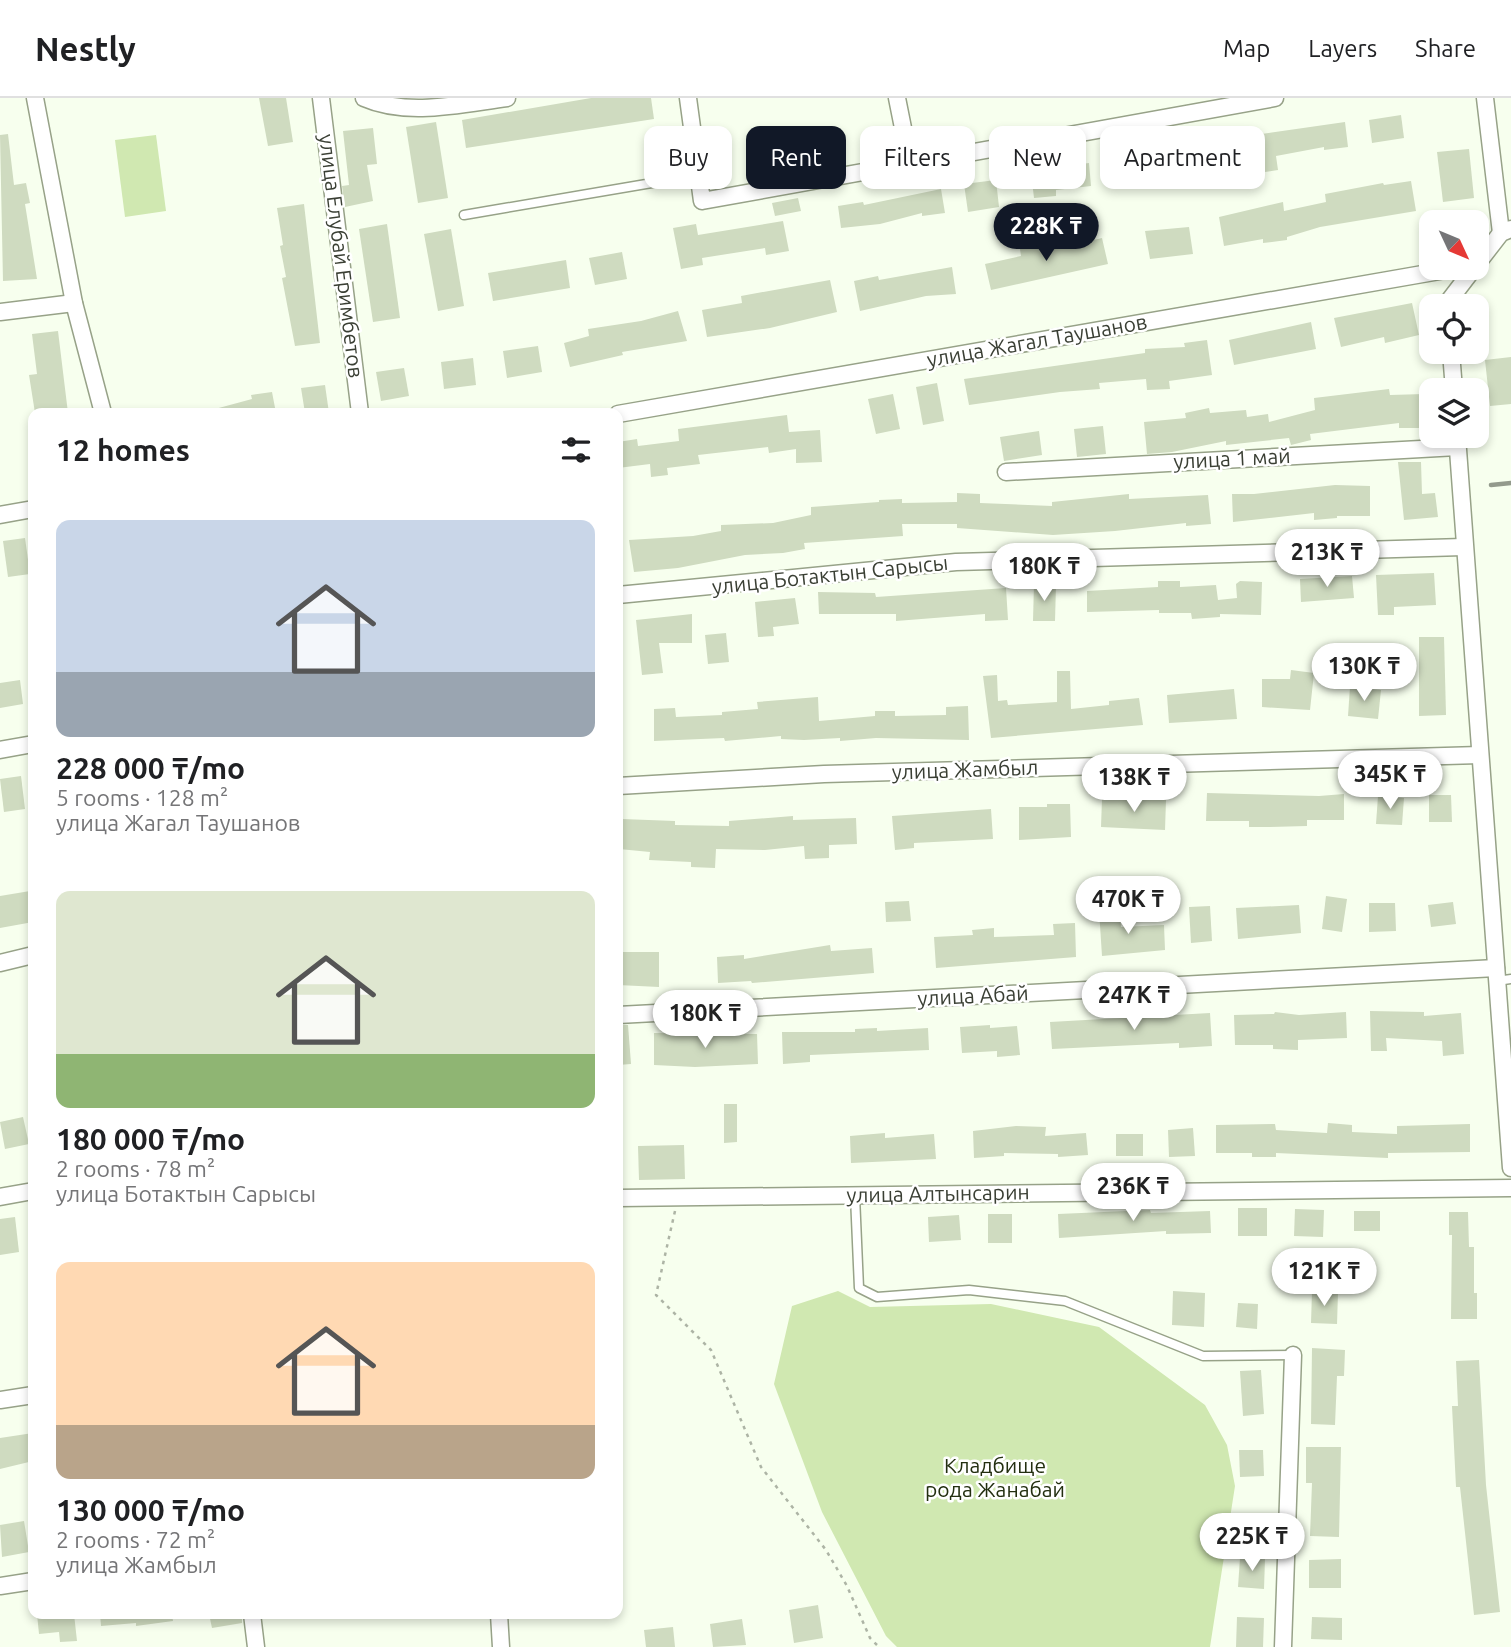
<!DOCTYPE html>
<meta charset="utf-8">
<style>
body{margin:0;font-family:Ubuntu,sans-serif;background:#f6f6f6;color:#202124;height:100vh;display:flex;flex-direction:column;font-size:26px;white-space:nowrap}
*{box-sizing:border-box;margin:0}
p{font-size:23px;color:#757577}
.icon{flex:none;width:38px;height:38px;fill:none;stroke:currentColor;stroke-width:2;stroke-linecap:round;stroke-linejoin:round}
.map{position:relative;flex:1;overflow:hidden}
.details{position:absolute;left:28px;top:310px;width:595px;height:1211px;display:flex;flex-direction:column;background:#fff;border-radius:14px;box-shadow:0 4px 10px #0003}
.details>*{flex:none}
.top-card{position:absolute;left:644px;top:28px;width:665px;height:63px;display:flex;gap:14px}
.needle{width:46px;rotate:134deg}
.tools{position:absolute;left:1419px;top:112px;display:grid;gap:14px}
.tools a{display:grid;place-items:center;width:70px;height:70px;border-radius:14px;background:#fff;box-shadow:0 4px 10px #0003;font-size:35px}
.price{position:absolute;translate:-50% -60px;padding:0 16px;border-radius:24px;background:#fff;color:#222;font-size:23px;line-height:46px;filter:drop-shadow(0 2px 4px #0008)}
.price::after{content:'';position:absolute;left:50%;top:42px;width:21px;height:16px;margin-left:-10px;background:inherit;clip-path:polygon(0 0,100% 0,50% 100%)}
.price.on{background:#111827;color:#fff}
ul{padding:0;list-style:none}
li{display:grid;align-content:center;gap:14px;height:371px;padding:0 28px}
li span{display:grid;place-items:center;height:217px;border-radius:14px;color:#555}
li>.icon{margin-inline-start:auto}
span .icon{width:126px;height:126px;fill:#fffc;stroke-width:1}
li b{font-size:30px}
h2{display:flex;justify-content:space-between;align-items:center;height:84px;padding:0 28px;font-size:30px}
.chip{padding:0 24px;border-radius:14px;background:#fff;box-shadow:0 4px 10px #0003;font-size:24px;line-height:63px}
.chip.on{background:#111827;color:#fff}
header{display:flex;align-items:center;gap:42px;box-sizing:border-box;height:98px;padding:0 35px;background:#fff;border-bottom:2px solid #e0e0e0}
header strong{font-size:33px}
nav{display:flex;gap:38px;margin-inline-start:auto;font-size:24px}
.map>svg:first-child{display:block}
.green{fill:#d0e8b1}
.building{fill:#cfdbc0}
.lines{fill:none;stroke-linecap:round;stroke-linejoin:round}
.lane-casing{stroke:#97a288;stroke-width:11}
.street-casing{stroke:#97a288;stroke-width:19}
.path{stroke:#adb4a5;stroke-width:2.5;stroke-dasharray:3.5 5;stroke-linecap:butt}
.lane{stroke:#fff;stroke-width:8}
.street{stroke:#fff;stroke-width:16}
.rail{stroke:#939a8c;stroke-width:4.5}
.labels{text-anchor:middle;stroke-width:5;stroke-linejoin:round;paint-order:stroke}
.street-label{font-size:21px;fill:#3a3f34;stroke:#fff}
.park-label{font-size:21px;fill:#232f10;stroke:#fff}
</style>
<header>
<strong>Nestly</strong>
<nav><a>Map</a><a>Layers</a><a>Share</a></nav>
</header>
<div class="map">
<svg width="1511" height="1549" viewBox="0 0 1511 1549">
<rect width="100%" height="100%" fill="#f7ffee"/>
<!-- green -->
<g class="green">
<polygon points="156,37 166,113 125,119 115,42"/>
<polygon points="838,1193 870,1209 991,1206 1099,1229 1205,1307 1227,1347 1235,1388 1210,1549 897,1549 886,1538 822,1414 774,1286 792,1208"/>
</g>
<!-- building -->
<g class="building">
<polygon points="259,0 286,0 293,44 268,48"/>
<polygon points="591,0 651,0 654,21 466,50 462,22"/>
<polygon points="1401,17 1404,40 1372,45 1369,22"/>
<polygon points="436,24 448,100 418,105 406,29"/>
<polygon points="1345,24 1348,49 1324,52 1324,49 1276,58 1278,72 1258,75 1256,63 1200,70 1201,80 1180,83 1179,72 1125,81 1121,56"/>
<polygon points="373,30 377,66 367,67 373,103 345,109 342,88 349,87 343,33"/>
<polygon points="8,36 14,87 26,85 30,105 25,106 37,181 3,183 0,37"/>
<polygon points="1469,51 1474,100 1443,104 1437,54"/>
<polygon points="1089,65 1091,88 1056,92 1056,98 1034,100 1031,74 1064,72 1064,68"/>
<polygon points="996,82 999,109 968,114 964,86"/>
<polygon points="1411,83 1416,113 1320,129 1287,139 1287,142 1263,145 1263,141 1224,148 1219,119 1283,104 1284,113 1326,104 1325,96 1383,85 1384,87"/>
<polygon points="941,91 945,115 922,118 922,115 880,126 841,130 838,108 863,104 864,107"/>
<polygon points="798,100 801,113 775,118 772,105"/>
<polygon points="304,106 320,245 295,248 282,180 286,179 280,148 283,147 277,110"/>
<polygon points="783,123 789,153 766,157 765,150 702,160 703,167 681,171 673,130 696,126 698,137"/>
<polygon points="387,126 400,220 373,224 359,131"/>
<polygon points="1189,129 1193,156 1150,161 1145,133"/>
<polygon points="451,131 464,208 438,213 424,136"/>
<polygon points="1102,140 1108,166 991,192 985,166 1021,158 1020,151 1042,146 1067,142 1069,148"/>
<polygon points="622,154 627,181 595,187 589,160"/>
<polygon points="566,162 570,190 493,203 488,175"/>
<polygon points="952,169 956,196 926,198 860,213 854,183 878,178 879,182"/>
<polygon points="830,182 837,214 770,230 707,239 702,212 742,205 741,198"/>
<polygon points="1412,205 1419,237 1385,245 1384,239 1341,249 1334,220"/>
<polygon points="678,213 687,243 622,254 623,257 570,269 564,245 589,238 588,231 641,223"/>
<polygon points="1311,224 1316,251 1234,267 1229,242"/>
<polygon points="58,233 68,315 35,315 29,277 37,276 32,236"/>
<polygon points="1207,242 1212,277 1169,283 1170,291 1147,292 1146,281 1099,285 1100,291 1060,294 969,307 964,281 1145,255 1145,251 1185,249 1184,245"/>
<polygon points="538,248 542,274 507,280 503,253"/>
<polygon points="1511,259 1511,306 1490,308 1485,262"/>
<polygon points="473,260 476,287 444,291 441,264"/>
<polygon points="404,270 409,298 381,303 376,274"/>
<polygon points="937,285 944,323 923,327 916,289"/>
<polygon points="325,287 329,315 305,315 301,290"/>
<polygon points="1389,291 1390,297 1424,296 1425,330 1399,330 1399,325 1310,336 1311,342 1291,347 1289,340 1226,347 1226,343 1172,354 1147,356 1144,324 1186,320 1185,315 1209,310 1210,315 1246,312 1247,319 1268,316 1269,324 1315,312 1314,300"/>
<polygon points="272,294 276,315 215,315 215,311 252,301 251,297"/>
<polygon points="893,296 900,331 876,336 868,301"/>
<polygon points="787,317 789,334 820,332 822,364 796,365 796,351 769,355 768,349 698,357 700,366 667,370 668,377 651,379 650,366 618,370 618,344 637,341 638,348 679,343 678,331"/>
<polygon points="1103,328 1106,356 1077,359 1074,331"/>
<polygon points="1039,333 1042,357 1004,363 1000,339"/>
<polygon points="1398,364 1421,364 1422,396 1435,395 1438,419 1404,422"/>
<polygon points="1335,387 1370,388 1370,418 1337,418 1337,420 1314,422 1314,415 1233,424 1232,396 1254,396"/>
<polygon points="957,395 980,396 980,405 1052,408 1052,404 1129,396 1129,401 1208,397 1211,426 1186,428 1186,425 1115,433 1053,437 957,430 957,426 902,426 903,438 804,445 805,451 783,455 745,457 678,470 634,474 629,442 693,438 721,433 721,427 773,425 811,417 811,409 879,404 879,402 902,401 902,405 957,404"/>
<polygon points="25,440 30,476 8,479 3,443"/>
<polygon points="1434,475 1436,507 1394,509 1394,517 1378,517 1376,477"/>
<polygon points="1352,478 1354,500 1301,504 1300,481"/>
<polygon points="1158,483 1180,483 1180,489 1216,487 1218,502 1237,500 1236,486 1240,483 1262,484 1261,517 1220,516 1220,519 1192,521 1191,515 1159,515 1159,512 1087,514 1087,493 1158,489"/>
<polygon points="1034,486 1056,487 1055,523 1033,523"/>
<polygon points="1006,490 1008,522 985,523 985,516 896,523 896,516 819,516 818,494 875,495 876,499"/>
<polygon points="795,500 799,526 773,529 774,538 758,539 755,504"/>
<polygon points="692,516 692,545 659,545 663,575 642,577 636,522"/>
<polygon points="726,535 729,564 708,566 705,537"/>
<polygon points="1419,539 1444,539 1446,617 1419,618"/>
<polygon points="1291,572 1314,575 1310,612 1262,609 1262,581 1290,581"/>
<polygon points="1057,573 1070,573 1071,611 1109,607 1109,603 1139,600 1143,627 991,640 983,578 997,577 998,603 1007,602 1008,607 1057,604"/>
<polygon points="20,582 23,606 0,610 0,585"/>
<polygon points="1350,589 1381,592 1378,621 1348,618"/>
<polygon points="1234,591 1237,621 1169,625 1167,597"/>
<polygon points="818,599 819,623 875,618 875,613 895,613 895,618 946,617 946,609 968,608 969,642 876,640 840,643 840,640 804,642 781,641 781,638 725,643 724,640 654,643 654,611 675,610 676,619 722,617 722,614 758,611 757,604"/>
<polygon points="21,678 25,711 4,714 0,681"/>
<polygon points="1207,695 1319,698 1344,696 1344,722 1307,722 1307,728 1267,729 1249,729 1249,723 1206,723"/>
<polygon points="1429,697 1451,697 1452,724 1429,724"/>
<polygon points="1378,698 1404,700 1402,727 1376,726"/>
<polygon points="1102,701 1166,702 1165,732 1101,729"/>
<polygon points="1047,706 1070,706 1071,739 1019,742 1019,709 1047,709"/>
<polygon points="991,711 993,741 914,745 914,750 895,752 892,718"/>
<polygon points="793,718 793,722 856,720 857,746 829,747 829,760 805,761 804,748 765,752 716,751 715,770 691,769 691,764 649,762 650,754 619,751 622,721 675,723 675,727 729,728 729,723"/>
<polygon points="30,793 33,798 33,824 0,830 0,798"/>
<polygon points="1326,798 1347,801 1342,834 1322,831"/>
<polygon points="909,803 911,823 886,824 885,804"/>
<polygon points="1453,804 1456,826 1431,829 1428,807"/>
<polygon points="1369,805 1395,805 1396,833 1369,834"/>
<polygon points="1299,807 1301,835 1238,841 1236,810"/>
<polygon points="1210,808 1212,843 1191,845 1189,809"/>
<polygon points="1120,811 1121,829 1164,827 1165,852 1102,858 1099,812"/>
<polygon points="1075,825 1076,859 936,870 934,839 973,837 972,832 994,830 994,839 1054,837 1053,826"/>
<polygon points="830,847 831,853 872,850 874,875 752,885 751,883 718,885 717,859 744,857 744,861"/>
<polygon points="618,854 659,854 659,889 618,887"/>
<polygon points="1370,913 1424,914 1424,918 1461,915 1464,956 1443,958 1442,943 1386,940 1387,953 1371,953"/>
<polygon points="1275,914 1299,917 1346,914 1347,940 1298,942 1298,952 1273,951 1273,947 1235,947 1234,917 1274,916"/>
<polygon points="1210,915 1212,948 1179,950 1179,945 1052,951 1050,924"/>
<polygon points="618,927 628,927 631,966 618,967"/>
<polygon points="990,927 990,930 1017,928 1020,957 997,959 997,953 962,955 960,929"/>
<polygon points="877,930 877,933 928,930 929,952 810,957 810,964 783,966 782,934 855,934 855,931"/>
<polygon points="654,935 757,936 758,966 695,969 654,967"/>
<polygon points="724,1006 737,1006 737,1044 724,1045"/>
<polygon points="23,1019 29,1046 5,1051 0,1024"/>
<polygon points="1328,1025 1352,1027 1352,1034 1397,1036 1397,1028 1470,1026 1470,1054 1388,1055 1388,1060 1276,1055 1276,1059 1252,1059 1252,1055 1216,1055 1216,1027 1275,1026 1276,1032 1327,1035"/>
<polygon points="1016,1028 1046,1029 1045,1038 1086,1035 1088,1057 1058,1059 1058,1056 1004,1055 1004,1058 974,1060 973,1033"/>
<polygon points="1193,1030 1195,1058 1169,1059 1168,1032"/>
<polygon points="885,1035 885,1040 934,1036 936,1061 851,1065 850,1038"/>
<rect x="1116" y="1036" width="27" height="22"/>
<polygon points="684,1047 685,1081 639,1082 638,1048"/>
<rect x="1238" y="1110" width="29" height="28"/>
<polygon points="1295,1111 1324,1112 1323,1139 1294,1138"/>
<polygon points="1150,1112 1151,1115 1210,1113 1211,1135 1166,1136 1166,1133 1059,1140 1058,1116"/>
<rect x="1354" y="1113" width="26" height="20"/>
<polygon points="1449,1114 1468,1114 1469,1149 1474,1149 1474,1195 1477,1195 1477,1221 1451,1221 1452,1137 1449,1137"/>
<rect x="988" y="1116" width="24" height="29"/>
<polygon points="959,1117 961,1142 929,1144 928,1119"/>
<polygon points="15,1119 19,1154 0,1157 0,1121"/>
<polygon points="1173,1193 1205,1195 1204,1229 1172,1227"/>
<polygon points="1312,1194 1338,1195 1337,1226 1311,1225"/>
<polygon points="1238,1205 1258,1206 1257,1231 1236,1229"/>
<polygon points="1312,1250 1345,1252 1344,1278 1337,1278 1335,1327 1311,1326"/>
<polygon points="1479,1262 1486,1387 1500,1514 1474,1517 1460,1389 1456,1389 1452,1308 1458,1308 1456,1263"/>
<polygon points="1261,1272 1264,1316 1243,1318 1240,1273"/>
<polygon points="33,1335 33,1363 0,1371 0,1340"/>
<polygon points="1306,1349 1341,1349 1339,1439 1310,1438 1312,1385 1306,1385"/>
<polygon points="1239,1352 1263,1352 1264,1378 1240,1379"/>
<polygon points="24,1423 29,1454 2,1459 0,1427"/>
<polygon points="1240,1460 1265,1461 1264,1491 1238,1489"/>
<polygon points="1341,1461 1341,1490 1309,1490 1309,1462"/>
<polygon points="818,1507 823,1540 794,1545 789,1512"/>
<polygon points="37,1516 74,1516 77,1543 60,1544 59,1534 39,1536"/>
<polygon points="100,1516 172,1516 173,1523 136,1528 136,1525 101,1528"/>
<polygon points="209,1516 242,1516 242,1525 212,1530"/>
<polygon points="1237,1519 1264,1520 1263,1549 1236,1549"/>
<polygon points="1312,1519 1342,1520 1342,1542 1311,1541"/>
<polygon points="742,1521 746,1547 713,1549 710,1526"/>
<polygon points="673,1529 675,1549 646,1549 644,1532"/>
</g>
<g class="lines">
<defs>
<g id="lane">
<polyline points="464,117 699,77"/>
<polyline points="1497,883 1511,881"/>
<polyline points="855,1098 859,1190 877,1199 969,1192 1065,1203 1203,1258 1293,1257"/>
</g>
<g id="street">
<polyline points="35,0 74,205 103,315"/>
<polyline points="321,0 360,315"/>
<path d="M364 0C407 19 461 6 507 0"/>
<polyline points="688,0 702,103 1275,0"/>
<polyline points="897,0 910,65"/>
<polyline points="1485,0 1501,135"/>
<polyline points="1477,166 1501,135 1511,131"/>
<polyline points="1449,208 1448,204 1474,170"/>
<polyline points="0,214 74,205"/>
<polyline points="1451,254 1454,292"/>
<polyline points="618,316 1457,170"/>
<polyline points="1457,338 1511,1070"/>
<polyline points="1006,374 1457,349"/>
<polyline points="0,417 33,411"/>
<polyline points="618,497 956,464 1463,449"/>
<polyline points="0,652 33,646"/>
<polyline points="618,688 824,676 1480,657"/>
<polyline points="0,865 33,857"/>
<polyline points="618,917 1496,870"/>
<polyline points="0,1099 33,1093"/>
<polyline points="618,1100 1511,1090"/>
<polyline points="0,1302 33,1297"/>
<polyline points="0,1488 33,1483"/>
<polyline points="252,1516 256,1549"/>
<polyline points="499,1516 501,1549"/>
<polyline points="1283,1549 1293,1257"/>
</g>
</defs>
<!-- lane casing -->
<use href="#lane" class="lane-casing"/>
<!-- street casing -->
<use href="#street" class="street-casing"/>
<!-- path -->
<polyline class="path" points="675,1113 656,1197 711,1252 761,1369 826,1452 847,1488 870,1540 879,1549"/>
<!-- lane -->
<use href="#lane" class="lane"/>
<!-- street -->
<use href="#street" class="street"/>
<!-- rail -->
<polyline class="rail" points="1491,387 1511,385"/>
</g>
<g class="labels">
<!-- street labels -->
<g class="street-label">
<text transform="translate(341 158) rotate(83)" y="7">улица Елубай Еримбетов</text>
<text transform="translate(1037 243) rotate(-10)" y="7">улица Жагал Таушанов</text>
<text transform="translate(1232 361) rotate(-3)" y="7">улица 1 май</text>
<text transform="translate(830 477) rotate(-6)" y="7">улица Ботактын Сарысы</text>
<text transform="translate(965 672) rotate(-2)" y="7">улица Жамбыл</text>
<text transform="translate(973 898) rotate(-3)" y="7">улица Абай</text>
<text transform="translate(938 1096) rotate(-1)" y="7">улица Алтынсарин</text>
</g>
<!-- park labels -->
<g class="park-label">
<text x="995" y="1375">Кладбище<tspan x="995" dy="24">рода Жанабай</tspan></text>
</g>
</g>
</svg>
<div class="tools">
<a><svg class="needle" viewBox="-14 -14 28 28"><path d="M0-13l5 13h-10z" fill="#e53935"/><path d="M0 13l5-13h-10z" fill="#757577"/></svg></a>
<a><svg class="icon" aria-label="locate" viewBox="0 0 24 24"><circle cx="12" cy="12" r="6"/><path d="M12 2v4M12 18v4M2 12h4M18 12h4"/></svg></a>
<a><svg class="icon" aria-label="layers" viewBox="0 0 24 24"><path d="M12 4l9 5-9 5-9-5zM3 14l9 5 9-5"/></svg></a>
</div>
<b class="price on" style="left:1046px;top:165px">228K ₸</b>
<b class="price" style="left:1327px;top:491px">213K ₸</b>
<b class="price" style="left:1044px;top:505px">180K ₸</b>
<b class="price" style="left:1364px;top:605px">130K ₸</b>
<b class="price" style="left:1390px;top:713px">345K ₸</b>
<b class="price" style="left:1134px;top:716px">138K ₸</b>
<b class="price" style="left:1128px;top:838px">470K ₸</b>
<b class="price" style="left:1134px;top:934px">247K ₸</b>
<b class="price" style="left:705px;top:952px">180K ₸</b>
<b class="price" style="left:1133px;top:1125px">236K ₸</b>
<b class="price" style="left:1324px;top:1210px">121K ₸</b>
<b class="price" style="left:1252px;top:1475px">225K ₸</b>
<div class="top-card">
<a class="chip">Buy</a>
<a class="chip on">Rent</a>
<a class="chip">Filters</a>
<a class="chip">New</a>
<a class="chip">Apartment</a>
</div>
<section class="details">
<h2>12 homes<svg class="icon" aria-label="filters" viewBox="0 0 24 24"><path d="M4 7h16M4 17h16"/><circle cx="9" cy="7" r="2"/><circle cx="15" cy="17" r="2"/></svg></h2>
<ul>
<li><span style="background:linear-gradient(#c9d6e8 70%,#9aa5b1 0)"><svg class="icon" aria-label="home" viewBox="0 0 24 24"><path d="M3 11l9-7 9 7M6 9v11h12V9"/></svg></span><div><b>228 000 ₸/mo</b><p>5 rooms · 128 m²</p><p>улица Жагал Таушанов</p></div></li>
<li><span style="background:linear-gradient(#dfe7d0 75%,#8fb573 0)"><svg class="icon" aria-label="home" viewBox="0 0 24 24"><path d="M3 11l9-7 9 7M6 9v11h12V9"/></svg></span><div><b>180 000 ₸/mo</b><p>2 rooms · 78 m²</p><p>улица Ботактын Сарысы</p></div></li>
<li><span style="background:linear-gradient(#ffd9b3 75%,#b9a48a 0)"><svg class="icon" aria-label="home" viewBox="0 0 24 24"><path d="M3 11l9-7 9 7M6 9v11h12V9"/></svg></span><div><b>130 000 ₸/mo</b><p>2 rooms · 72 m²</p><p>улица Жамбыл</p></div></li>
</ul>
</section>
</div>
